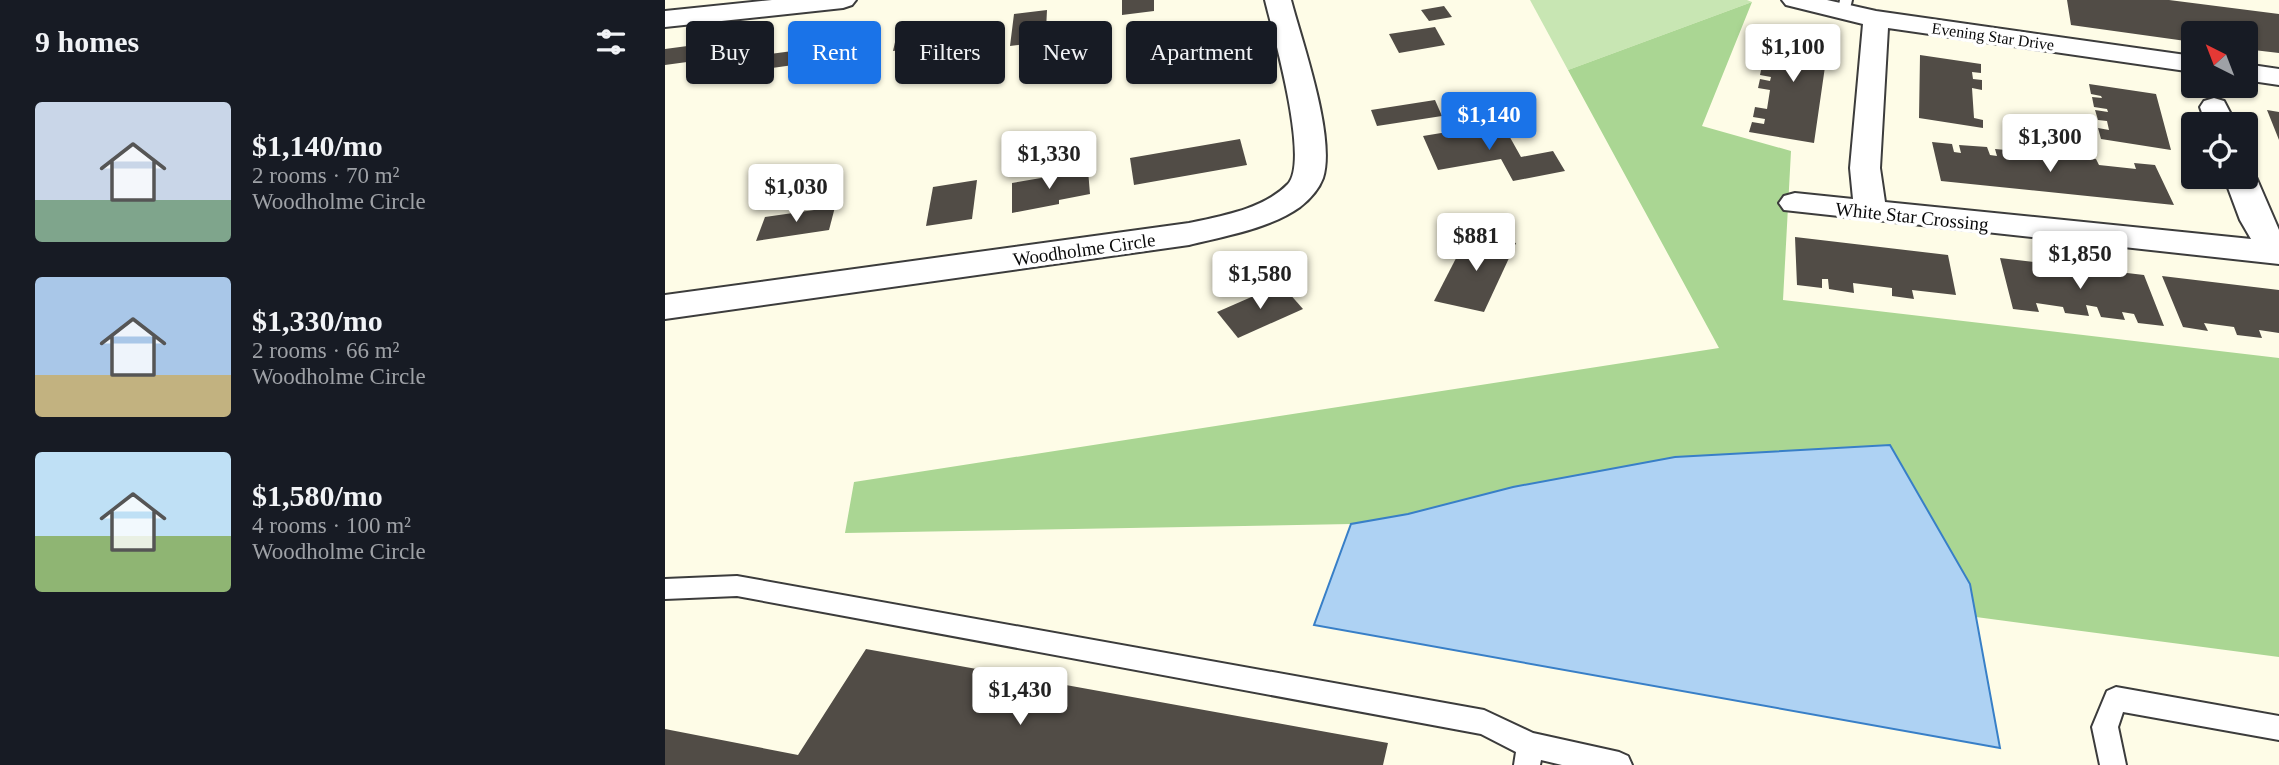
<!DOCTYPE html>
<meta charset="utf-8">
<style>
body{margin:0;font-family:Georgia,serif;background:#20242c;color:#f1f3f6;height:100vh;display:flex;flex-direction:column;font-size:26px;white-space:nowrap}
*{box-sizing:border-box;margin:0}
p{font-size:23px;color:#9ea1a6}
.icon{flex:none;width:38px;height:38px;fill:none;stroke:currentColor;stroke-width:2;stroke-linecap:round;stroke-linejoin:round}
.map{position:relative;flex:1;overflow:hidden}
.sheet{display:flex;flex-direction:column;background:#171b24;width:665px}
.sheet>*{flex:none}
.guide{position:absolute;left:21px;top:21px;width:665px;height:63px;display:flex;gap:14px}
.needle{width:46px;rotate:318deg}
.buttons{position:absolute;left:1516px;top:21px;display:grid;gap:14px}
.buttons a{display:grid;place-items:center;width:77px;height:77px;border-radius:7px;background:#171b24;box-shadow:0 2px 5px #0004;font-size:35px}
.price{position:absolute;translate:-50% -60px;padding:0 16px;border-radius:7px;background:#fff;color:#222;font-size:23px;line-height:46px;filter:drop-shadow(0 2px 4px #0008)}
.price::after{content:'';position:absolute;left:50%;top:42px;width:21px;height:16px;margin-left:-10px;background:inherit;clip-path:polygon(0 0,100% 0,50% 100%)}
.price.on{background:#1a73e8;color:#fff}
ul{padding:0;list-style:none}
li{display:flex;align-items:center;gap:21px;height:175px;padding:0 35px}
li span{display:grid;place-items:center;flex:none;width:196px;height:140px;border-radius:7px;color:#555}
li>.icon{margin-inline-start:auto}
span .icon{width:84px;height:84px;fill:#fffc;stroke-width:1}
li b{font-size:30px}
h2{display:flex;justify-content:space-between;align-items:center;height:84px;padding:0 35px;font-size:30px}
.pill{padding:0 24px;border-radius:7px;background:#171b24;box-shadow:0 2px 5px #0004;font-size:24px;line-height:63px}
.pill.on{background:#1a73e8;color:#fff}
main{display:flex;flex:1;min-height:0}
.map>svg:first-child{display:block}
.green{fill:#c8e6b3}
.forest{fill:#aad693}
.water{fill:#aed2f3;stroke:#387fc7;stroke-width:2}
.building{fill:#514c46}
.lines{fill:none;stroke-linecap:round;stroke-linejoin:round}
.service-casing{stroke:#3c3c3c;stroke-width:4}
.minor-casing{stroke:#3c3c3c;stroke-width:4}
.service{fill:#fff;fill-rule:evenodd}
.minor{fill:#fff;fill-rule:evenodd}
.labels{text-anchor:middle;stroke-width:7;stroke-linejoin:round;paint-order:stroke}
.far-street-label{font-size:16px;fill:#090909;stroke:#fff}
.street-label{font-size:19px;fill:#090909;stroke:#fff}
</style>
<main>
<section class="sheet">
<h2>9 homes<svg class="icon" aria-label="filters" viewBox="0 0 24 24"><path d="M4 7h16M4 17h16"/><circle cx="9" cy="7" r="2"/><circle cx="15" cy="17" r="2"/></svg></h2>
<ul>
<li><span style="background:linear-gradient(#c9d6e8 70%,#7fa58c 0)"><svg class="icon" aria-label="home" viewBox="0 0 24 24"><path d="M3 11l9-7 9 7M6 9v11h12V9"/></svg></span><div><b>$1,140/mo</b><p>2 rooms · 70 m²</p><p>Woodholme Circle</p></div></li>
<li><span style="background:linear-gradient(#a9c7e8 70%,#c2b280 0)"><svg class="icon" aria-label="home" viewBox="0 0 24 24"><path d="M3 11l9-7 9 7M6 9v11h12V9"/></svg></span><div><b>$1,330/mo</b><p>2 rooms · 66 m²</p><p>Woodholme Circle</p></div></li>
<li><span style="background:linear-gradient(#bfe0f5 60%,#8fb573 0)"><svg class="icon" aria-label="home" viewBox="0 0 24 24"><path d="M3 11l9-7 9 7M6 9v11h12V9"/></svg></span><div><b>$1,580/mo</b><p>4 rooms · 100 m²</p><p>Woodholme Circle</p></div></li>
</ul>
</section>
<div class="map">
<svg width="1614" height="765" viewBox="0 0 1614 765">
<rect width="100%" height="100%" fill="#fefce7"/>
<!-- green -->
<polygon class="green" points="865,0 1082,0 1087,2 903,70"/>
<!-- forest -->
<polygon class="forest" points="1087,2 1037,126 1126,151 1118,300 1614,358 1614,657 1311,617 1305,584 743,514 686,524 180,533 189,482 1054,348 903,70"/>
<!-- water -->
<polygon class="water" points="1225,445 1305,584 1335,748 649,625 686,524 743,514 848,487 1010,457"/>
<!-- building -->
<g class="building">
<polygon points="457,0 489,0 489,11 457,15"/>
<polygon points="1402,0 1504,0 1614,14 1614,53 1580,49 1580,33 1528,33 1528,42 1406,25"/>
<polygon points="779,6 787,17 764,21 756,10"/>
<polygon points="382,10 381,30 426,24 426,36 345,46 349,14"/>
<polygon points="268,24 265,46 228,51 233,29"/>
<polygon points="1106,24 1165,32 1149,143 1084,132 1087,122 1099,124 1100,119 1088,117 1090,107 1102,109 1105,90 1093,88 1095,79 1105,81 1106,77 1095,75 1097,65 1107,67 1111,51 1100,49 1102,40 1112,42 1114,33 1104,32"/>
<polygon points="770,27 780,45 734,53 724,34"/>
<polygon points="94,39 87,58 46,63 55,44"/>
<polygon points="318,39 315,60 278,65 282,43"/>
<polygon points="188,43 185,57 100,69 105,54"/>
<polygon points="30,45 22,62 0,65 0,49"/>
<polygon points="1255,55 1316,64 1316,73 1307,72 1308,79 1317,80 1317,90 1307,88 1309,118 1318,120 1318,128 1254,118"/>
<polygon points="1424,84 1491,94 1506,150 1436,139 1433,128 1444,130 1442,121 1433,120 1430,110 1443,112 1442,109 1429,107 1427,97 1437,98 1436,96 1426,94"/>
<polygon points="770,100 777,116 712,126 706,110"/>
<polygon points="1602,110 1614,112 1614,140"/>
<polygon points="837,123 856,157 888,151 900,171 848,181 836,159 773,170 758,136"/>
<polygon points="575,139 582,165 469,185 465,158"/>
<polygon points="1267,142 1287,144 1289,152 1296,153 1294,145 1322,147 1325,155 1332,156 1330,149 1352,151 1354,157 1360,158 1358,151 1379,154 1381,161 1388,162 1385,155 1431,159 1434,165 1471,169 1469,163 1490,165 1509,205 1276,181"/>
<polygon points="423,170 425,194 394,200 394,204 347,213 347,183"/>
<polygon points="312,180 307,219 261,226 268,187"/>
<polygon points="170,207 164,230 91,241 100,217"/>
<polygon points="804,233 851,243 819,312 769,301"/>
<polygon points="1130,237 1283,255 1291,295 1247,290 1249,299 1227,296 1227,288 1188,283 1189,293 1164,289 1163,279 1157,279 1157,288 1132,285"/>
<polygon points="1335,258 1479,275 1499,326 1473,323 1469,314 1457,312 1460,320 1436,317 1432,307 1421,305 1424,316 1400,313 1398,307 1371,303 1374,312 1348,309"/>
<polygon points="1497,276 1614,290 1614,333 1594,330 1597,338 1572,335 1569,327 1539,323 1543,331 1518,327"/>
<polygon points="616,284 638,309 573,338 552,312"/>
<polygon points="201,649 667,733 723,743 718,765 0,765 0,729 133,755"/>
</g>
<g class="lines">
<defs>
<g id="service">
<polygon points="1175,0 1187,0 1183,17 1178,18 1172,14"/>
<polygon points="72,576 819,710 868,733 954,752 963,756 967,765 897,765 876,760 875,765 849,765 851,752 816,734 72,596 0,599 0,579"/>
<polygon points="1451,687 1614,716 1614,740 1458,712 1453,727 1461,765 1435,765 1427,727 1442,691"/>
</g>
<g id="minor">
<polygon points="107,0 191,0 187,5 178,8 0,27 0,11"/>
<path d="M600 0H626C637 42 671 137 658 178 654 189 644 200 635 207 604 229 560 236 524 245L0 319V295L524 223C556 216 599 209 623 184 645 160 608 33 600 0Z"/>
<polygon points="1117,0 1162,0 1211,11 1528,56 1528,72 1223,28 1215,168 1220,202 1586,239 1575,220 1559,177 1580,177 1580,169 1586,170 1591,177 1614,230 1614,264 1119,210 1114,203 1119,196 1130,193 1188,199 1185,168 1198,24 1121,5"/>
<polygon points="1580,64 1614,69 1614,85 1580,80"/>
<polygon points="1549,98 1559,101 1571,124 1541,124 1535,107 1539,101"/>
</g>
</defs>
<!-- service casing -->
<use href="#service" class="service-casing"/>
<!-- minor casing -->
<use href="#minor" class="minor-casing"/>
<!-- service -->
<use href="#service" class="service"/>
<!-- minor -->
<use href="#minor" class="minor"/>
</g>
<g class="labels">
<!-- far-street labels -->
<g class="far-street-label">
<text transform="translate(1328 36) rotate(8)" y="6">Evening Star Drive</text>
</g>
<!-- street labels -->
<g class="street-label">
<text transform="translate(1247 216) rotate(6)" y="7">White Star Crossing</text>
<text transform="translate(419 249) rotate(-8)" y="7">Woodholme Circle</text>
</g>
</g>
</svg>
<div class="buttons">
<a><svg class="needle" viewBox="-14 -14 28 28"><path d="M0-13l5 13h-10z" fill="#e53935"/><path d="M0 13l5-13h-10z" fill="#9ea1a6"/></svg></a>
<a><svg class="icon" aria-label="locate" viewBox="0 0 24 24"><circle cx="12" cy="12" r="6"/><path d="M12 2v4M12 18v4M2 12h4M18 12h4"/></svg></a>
</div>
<b class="price" style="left:1128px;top:84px">$1,100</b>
<b class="price on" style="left:824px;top:152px">$1,140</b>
<b class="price" style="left:1385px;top:174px">$1,300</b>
<b class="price" style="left:384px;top:191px">$1,330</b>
<b class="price" style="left:131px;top:224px">$1,030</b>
<b class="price" style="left:811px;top:273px">$881</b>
<b class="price" style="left:1415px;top:291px">$1,850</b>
<b class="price" style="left:595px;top:311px">$1,580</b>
<b class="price" style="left:355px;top:727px">$1,430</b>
<div class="guide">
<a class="pill">Buy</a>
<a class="pill on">Rent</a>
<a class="pill">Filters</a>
<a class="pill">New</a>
<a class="pill">Apartment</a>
</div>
</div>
</main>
